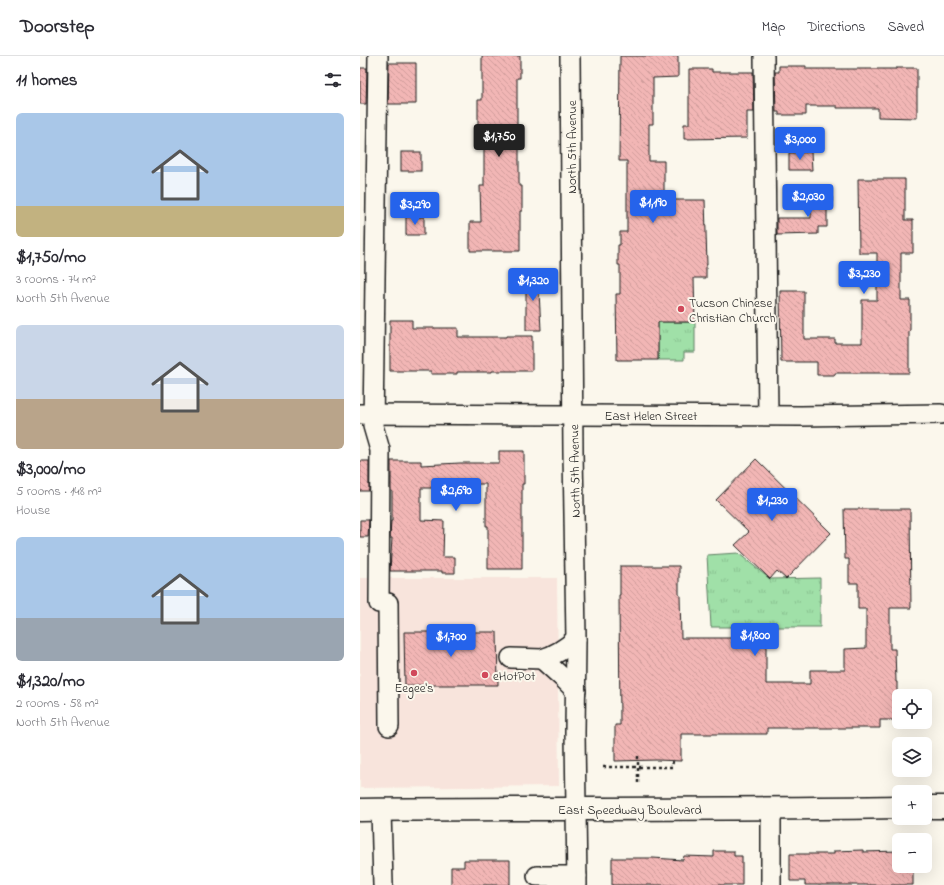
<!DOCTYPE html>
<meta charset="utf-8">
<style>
body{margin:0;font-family:"Indie Flower",sans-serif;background:#f2f2f3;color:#2b2b33;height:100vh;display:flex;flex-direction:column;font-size:15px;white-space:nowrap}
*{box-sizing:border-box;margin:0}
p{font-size:13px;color:#7c7c81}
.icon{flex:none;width:22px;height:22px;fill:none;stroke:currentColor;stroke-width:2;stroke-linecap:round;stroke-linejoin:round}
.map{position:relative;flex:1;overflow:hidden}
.sheet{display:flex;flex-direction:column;background:#fff;width:360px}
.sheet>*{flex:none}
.controls{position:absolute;left:532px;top:633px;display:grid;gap:8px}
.controls a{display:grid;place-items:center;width:40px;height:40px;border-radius:6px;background:#fff;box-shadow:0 4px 16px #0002;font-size:20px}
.price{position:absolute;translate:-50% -34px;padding:0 9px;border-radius:4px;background:#2563eb;color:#fff;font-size:13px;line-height:26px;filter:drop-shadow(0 1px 2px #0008)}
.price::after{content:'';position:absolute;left:50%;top:24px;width:12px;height:9px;margin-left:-6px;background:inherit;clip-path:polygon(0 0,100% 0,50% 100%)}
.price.current{background:#222;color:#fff}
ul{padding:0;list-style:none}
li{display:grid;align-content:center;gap:8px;height:212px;padding:0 16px}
li span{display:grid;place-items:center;height:124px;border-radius:6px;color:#555}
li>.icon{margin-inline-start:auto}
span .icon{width:72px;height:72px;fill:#fffc;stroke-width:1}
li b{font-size:17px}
h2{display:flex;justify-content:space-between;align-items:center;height:48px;padding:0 16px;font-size:17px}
header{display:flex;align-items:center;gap:24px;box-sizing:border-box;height:56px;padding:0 20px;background:#fff;border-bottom:1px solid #e1e1e2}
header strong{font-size:19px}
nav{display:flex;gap:22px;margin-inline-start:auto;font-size:14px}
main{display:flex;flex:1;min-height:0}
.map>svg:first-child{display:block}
.built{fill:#f8e4dc}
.grass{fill:url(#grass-tufts);stroke:#5e7e62}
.building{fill:url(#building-back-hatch);stroke:#1c1c1c}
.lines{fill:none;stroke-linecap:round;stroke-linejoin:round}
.minor-casing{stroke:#1c1c1c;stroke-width:22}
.major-casing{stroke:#1c1c1c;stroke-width:25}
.path{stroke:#1c1c1c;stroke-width:2.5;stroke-dasharray:3 3;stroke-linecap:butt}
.minor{stroke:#fbf7ec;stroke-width:19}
.major{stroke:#fbf7ec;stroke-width:22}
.poi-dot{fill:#d1495b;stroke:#fbf7ec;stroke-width:1.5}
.labels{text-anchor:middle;stroke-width:4;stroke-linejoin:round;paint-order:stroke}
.street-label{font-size:13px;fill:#1c1c1c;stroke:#fbf7ec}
.poi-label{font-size:13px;fill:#1c1c1c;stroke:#fbf7ec;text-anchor:start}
</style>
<header>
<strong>Doorstep</strong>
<nav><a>Map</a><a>Directions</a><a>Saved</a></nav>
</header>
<main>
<section class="sheet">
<h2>11 homes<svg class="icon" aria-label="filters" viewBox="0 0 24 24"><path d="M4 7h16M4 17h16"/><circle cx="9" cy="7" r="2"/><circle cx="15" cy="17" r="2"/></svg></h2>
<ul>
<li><span style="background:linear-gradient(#a9c7e8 75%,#c2b280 0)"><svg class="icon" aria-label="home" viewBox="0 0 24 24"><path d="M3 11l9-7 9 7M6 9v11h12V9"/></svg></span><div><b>$1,750/mo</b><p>3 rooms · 74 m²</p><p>North 5th Avenue</p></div></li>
<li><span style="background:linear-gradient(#c9d6e8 60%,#b9a48a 0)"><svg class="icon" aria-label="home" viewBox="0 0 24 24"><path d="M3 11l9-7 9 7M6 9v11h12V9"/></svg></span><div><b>$3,000/mo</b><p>5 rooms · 148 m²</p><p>House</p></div></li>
<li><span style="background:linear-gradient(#a9c7e8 65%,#9aa5b1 0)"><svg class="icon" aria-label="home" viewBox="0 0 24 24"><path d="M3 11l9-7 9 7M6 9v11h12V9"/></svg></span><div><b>$1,320/mo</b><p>2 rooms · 58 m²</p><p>North 5th Avenue</p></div></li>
</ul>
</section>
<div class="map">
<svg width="584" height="829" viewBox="0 0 584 829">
<defs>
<pattern id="grass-tufts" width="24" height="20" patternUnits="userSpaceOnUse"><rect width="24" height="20" fill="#a0e0a8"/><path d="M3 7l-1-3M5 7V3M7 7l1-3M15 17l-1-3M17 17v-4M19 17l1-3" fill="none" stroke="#89c090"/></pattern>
<pattern id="building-back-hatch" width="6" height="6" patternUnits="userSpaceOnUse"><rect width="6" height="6" fill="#f2b6b5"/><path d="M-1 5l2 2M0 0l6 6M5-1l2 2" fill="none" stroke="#cf9c9b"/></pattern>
</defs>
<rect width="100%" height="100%" fill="#fbf7ec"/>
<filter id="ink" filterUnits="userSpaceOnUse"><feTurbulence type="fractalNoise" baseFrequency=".025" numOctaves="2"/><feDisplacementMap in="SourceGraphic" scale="8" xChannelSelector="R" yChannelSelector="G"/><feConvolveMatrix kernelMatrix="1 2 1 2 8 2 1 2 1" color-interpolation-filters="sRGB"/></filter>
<g filter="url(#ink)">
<!-- built -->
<polygon class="built" points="0,522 197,522 199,730 0,732"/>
<!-- grass -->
<g class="grass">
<polygon points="298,266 335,266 335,296 324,296 324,304 298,304"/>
<polygon points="378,497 410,523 460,522 460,571 351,571 347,499"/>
</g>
<!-- building -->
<g class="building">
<polygon points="122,0 160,0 160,22 157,22 157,81 159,81 159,130 162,130 162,155 160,155 160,195 110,195 110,166 121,166 120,130 124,130 124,70 118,70 118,44 122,44"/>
<polygon points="260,0 318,0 318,21 293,22 293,68 289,68 289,105 304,105 304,144 345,144 347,209 346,209 346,222 334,222 335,266 298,266 298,304 257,304 256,238 260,238 260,209 258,209 258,189 260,189 260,176 267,176 267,105 259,105"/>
<polygon points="29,7 56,7 56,48 28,48"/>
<polygon points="419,10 446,10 446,13 536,13 536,12 557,12 557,62 518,61 518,52 477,52 477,50 446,50 446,59 419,59 419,56 416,56 415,16 419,16"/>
<polygon points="0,12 7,12 6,48 0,48"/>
<polygon points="329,13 352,13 352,16 393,16 394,56 387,56 387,82 324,83 324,68 329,68"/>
<rect x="41" y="96" width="20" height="19"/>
<polygon points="451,96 452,114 429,114 429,97"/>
<polygon points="498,123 545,123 545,164 553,164 553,197 541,197 541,244 550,244 550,275 549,275 549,317 475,317 475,319 457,319 457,306 421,306 420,235 444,235 444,283 475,283 475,287 502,287 502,244 517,244 517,197 499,197"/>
<polygon points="451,138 472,138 472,152 467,152 467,171 458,171 458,178 417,179 417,162 451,162"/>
<rect x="46" y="161" width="18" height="18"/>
<polygon points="166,216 178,216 181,274 166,274"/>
<polygon points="30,264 52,264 52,272 98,272 98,281 146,281 146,280 172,280 172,315 132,315 132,316 97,316 97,318 71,318 71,315 30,315"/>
<polygon points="139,395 164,395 164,428 162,428 162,513 128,513 128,470 126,470 126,428 94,428 95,432 61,432 61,464 84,465 83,501 95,501 95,517 82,517 82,515 30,515 32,482 30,482 31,465 32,465 32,435 31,435 31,405 61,405 61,409 100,407 139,407"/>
<polygon points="396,403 471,477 426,523 417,515 410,523 375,489 389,476 356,444"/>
<rect x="0" y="405" width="9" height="30"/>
<polygon points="484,453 550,453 551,552 530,552 530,593 535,593 536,626 537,626 537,651 535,651 535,664 520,664 520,672 407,672 407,678 321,678 321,705 297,704 255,705 255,669 260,669 259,539 260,539 260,510 319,510 319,539 320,539 321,582 406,582 406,628 450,628 450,614 485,614 485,593 506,592 506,553 498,553 498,527 489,527 489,503 485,503"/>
<polygon points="0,464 9,464 8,481 0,481"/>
<polygon points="44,576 137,576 138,629 45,629"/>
<polygon points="503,794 503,796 539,795 539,810 553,810 553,829 445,829 445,825 430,825 430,798 474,798 474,795"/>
<polygon points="354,795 374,795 374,800 382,800 382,829 252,829 252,802 293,802 323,804 324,800 354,801"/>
<polygon points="104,804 150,804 150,829 91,829 91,811 104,811"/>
</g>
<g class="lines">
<defs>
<g id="minor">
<polyline points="18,0 13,370 20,394 19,547"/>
<polyline points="210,0 213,396 216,583 215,677 217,829"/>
<polyline points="404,0 408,359"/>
<polyline points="0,358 441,360 581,358"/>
<polyline points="28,547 29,670"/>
<path d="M151 602 182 603C196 599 205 593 216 583"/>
<polyline points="182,603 203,622 216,635"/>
<polyline points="411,753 411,829"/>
<polyline points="21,754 23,829"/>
<polyline points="177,820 217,820"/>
</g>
<g id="major">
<polyline points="565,751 584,751"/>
<path d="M0 754C180 752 359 754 539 751"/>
</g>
</defs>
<!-- minor casing -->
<use href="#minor" class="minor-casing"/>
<!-- major casing -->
<use href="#major" class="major-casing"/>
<!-- path -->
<g class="path">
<polyline points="278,700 278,728"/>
<polyline points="243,711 312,711 313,705"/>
</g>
<!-- minor -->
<use href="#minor" class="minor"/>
<!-- major -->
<use href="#major" class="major"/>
</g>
</g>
<!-- markers -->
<g class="poi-dot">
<circle cx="321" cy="253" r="4"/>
<circle cx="54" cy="617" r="4"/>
<circle cx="125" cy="619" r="4"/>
</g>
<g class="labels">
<!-- street labels -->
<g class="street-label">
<text transform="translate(211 91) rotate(-90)" y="5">North 5th Avenue</text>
<text x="291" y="364">East Helen Street</text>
<text transform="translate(214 415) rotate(-91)" y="5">North 5th Avenue</text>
<text x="270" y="758">East Speedway Boulevard</text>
</g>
<!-- poi labels -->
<g class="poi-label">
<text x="329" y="251">Tucson Chinese<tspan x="329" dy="15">Christian Church</tspan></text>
<text x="133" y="624">eHotPot</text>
<text x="54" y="636" text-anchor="middle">Eegee's</text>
</g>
</g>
</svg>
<div class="controls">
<a><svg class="icon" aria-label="locate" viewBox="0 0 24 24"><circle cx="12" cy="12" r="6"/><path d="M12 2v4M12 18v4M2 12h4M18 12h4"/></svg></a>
<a><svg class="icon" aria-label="layers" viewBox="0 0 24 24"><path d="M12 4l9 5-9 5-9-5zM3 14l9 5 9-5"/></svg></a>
<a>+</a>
<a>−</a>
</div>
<b class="price current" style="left:139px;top:102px">$1,750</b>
<b class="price" style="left:440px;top:105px">$3,000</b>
<b class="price" style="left:448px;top:162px">$2,030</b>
<b class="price" style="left:293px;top:168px">$1,190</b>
<b class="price" style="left:55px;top:170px">$3,290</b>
<b class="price" style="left:504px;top:239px">$3,230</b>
<b class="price" style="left:173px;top:246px">$1,320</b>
<b class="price" style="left:96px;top:456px">$2,690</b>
<b class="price" style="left:412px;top:466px">$1,230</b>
<b class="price" style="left:395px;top:601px">$1,800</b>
<b class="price" style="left:91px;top:602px">$1,700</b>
</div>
</main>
